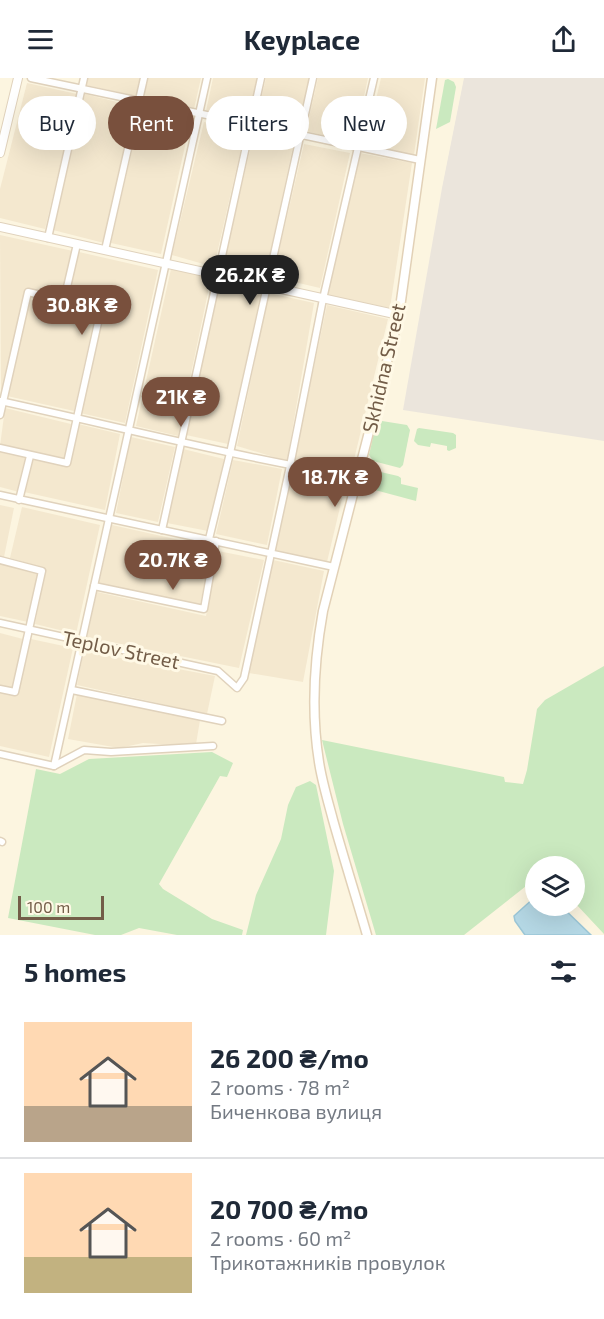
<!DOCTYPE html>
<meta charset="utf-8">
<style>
body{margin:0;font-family:"Exo 2",sans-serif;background:#f6f6f7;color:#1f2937;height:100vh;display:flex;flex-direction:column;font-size:22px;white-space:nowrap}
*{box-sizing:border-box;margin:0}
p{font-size:20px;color:#747a83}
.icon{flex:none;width:33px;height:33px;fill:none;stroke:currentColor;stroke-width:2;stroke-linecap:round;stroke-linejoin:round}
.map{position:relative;height:857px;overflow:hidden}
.details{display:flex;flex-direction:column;background:#fff;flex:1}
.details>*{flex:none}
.guide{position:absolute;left:18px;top:18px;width:568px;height:54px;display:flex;gap:12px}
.buttons{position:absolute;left:525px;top:778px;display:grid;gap:12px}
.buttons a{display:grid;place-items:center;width:60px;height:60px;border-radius:50%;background:#fff;box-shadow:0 6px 24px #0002;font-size:30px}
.scale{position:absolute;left:18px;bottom:15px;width:86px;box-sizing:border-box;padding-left:6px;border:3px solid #735d48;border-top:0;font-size:16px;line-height:21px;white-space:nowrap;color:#735d48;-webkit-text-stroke:4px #fff9e6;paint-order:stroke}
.price{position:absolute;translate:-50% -51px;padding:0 14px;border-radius:21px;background:#79503d;color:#fff;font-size:20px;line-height:39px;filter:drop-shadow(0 2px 3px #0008)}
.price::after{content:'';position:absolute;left:50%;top:36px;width:18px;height:14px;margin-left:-9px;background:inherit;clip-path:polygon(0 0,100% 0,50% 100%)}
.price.current{background:#222;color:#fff}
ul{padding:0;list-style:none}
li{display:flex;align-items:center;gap:18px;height:150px;padding:0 24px}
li+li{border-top:2px solid #e0e1e3}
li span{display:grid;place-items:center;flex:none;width:168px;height:120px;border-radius:0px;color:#555}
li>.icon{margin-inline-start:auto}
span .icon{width:72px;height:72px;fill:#fffc;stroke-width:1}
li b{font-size:26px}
h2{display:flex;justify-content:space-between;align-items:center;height:72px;padding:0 24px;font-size:26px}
.chip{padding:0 21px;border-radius:27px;background:#fff;box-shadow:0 6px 24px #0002;font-size:21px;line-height:54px}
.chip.current{background:#79503d;color:#fff}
header{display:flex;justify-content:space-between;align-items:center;height:78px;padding:0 24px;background:#fff;font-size:27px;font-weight:700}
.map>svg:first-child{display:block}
.residential{fill:#f4e8cf}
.industrial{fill:#ebe5dc}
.green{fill:#cae9bf}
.water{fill:#b5d8e5;stroke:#9bc6d7;stroke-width:1.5}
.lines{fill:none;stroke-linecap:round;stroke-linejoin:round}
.minor-casing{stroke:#e0d2bc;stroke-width:9}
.tertiary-casing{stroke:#e0d2bc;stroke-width:10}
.secondary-casing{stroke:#e2d1b7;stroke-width:11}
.minor{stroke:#fff;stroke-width:6}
.tertiary{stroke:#fff;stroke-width:8}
.secondary{stroke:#fff;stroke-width:8}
.labels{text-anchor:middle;stroke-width:6;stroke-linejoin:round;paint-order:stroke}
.street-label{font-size:20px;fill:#735d48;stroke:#fff9e6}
</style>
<header><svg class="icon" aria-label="menu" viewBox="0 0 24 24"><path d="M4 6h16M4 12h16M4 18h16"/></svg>Keyplace<svg class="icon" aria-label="share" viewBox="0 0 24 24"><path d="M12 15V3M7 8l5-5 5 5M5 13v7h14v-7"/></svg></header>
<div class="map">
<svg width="604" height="857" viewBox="0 0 604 857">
<rect width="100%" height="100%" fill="#fcf5e0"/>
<!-- residential -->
<g class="residential">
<polygon points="88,0 140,0 136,18 86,7"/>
<polygon points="147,0 201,0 194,31 143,20"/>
<polygon points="213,0 257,0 248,42 206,33"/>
<polygon points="266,0 309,0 298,52 256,43"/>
<polygon points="318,0 368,0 354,65 306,53"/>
<polygon points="381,0 425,0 414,77 365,68"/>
<polygon points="27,5 77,16 45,151 0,140 0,111"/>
<polygon points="85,16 133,28 104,165 53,152"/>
<polygon points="142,29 191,41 161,176 111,165"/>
<polygon points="204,44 245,53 214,189 172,177"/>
<polygon points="254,55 294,64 265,198 223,189"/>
<polygon points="304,66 350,75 320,210 273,199"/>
<polygon points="360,75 412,85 390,230 326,217"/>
<polygon points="0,157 73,173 62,219 26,211 1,318"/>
<polygon points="79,174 158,192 125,345 80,335 103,230 98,226 68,219"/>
<polygon points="171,191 211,200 178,358 136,348"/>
<polygon points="220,205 261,214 228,366 186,357"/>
<polygon points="269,215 314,225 287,383 237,368"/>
<polygon points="30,218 96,233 74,333 7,318"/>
<polygon points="327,227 388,241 351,394 294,384"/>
<polygon points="5,330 71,346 64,382 0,368"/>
<polygon points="78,346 120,356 105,432 24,414 32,381 68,388"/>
<polygon points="131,359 175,369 158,444 116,435"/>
<polygon points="183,371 224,381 208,453 167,445"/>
<polygon points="0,373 27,380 19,414 0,409"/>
<polygon points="233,382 282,391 267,467 216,456"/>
<polygon points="293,393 346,404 327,484 273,472"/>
<polygon points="0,427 14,430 4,479 0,478"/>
<polygon points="22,429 100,447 76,556 35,546 45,496 44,490 10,480"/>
<polygon points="112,447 211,469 200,528 99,505"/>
<polygon points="218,473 264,482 239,590 87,559 97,514 206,538"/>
<polygon points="273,482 324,493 303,604 249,595"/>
<polygon points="0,486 39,495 28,544 0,538"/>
<polygon points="0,555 23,561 13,611 0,608"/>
<polygon points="31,561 73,570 49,679 0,668 0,614 17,617"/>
<polygon points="84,573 215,598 207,636 77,607"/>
<polygon points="77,616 200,642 196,666 176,667 143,665 119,670 68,661"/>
</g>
<!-- industrial -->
<polygon class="industrial" points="464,0 604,0 604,363 403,332 442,110"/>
<!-- green -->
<g class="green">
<polygon points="448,1 454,4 456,9 450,44 436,51 445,2"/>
<polygon points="382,343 407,347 410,352 403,387 400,390 373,383 369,377 376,346"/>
<polygon points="419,350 453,355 456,357 456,370 449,373 447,372 447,368 431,365 430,369 418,367 414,363 417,351"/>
<polygon points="372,392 398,398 401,400 401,406 418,410 416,423 360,408 363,396"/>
<polygon points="604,588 604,856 575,825 574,789 536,789 535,801 464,857 376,857 343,746 322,662 504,699 505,704 523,706 527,692 537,631 545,622"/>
<polygon points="212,674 233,685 227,699 220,698 159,806 163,811 212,841 243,852 242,857 177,857 139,850 121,857 95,857 8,840 36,691 60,696 89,681"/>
<polygon points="310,703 316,707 334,793 326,857 246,857 256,817 281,761 288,727 296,709"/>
</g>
<!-- water -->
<polygon class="water" points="535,819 536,828 561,828 591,857 525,857 515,843 514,838"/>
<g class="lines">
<defs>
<g id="minor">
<polyline points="31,0 420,82"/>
<polyline points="48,160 84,0"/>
<polyline points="105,172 144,0"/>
<polyline points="64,222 77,166"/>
<path d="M0 323C119 349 237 379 357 399"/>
<polyline points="0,337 28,214 101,231 67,385 0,370"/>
<polyline points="0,417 334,489"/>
<polyline points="19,422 30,378"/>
<polyline points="162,452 261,0"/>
<polyline points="209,461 230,375 313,0"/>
<polyline points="0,482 42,493 15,614 0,611"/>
<polyline points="94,508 204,531 216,463"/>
<polyline points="0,545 218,593 237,610 244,600 290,388 323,221 374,0"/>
<polyline points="72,612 222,643"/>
<polyline points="0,676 54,688 84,672 111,674 213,668"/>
<polyline points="54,688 207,0"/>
<polyline points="0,763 2,764"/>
</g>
<g id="tertiary">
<polyline points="0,75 18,0"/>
<polyline points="0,149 399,237"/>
</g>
<path id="secondary" d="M367 857C356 819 344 781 333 742 328 723 322 704 319 684 311 634 314 583 323 533L399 237 432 0"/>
</defs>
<!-- minor casing -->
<use href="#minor" class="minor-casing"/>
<!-- tertiary casing -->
<use href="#tertiary" class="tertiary-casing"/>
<!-- secondary casing -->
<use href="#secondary" class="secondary-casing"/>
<!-- minor -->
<use href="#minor" class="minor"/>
<!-- tertiary -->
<use href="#tertiary" class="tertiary"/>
<!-- secondary -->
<use href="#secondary" class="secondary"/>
</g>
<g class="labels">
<!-- street labels -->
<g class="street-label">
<text transform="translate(384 290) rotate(-77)" y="7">Skhidna Street</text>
<text transform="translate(121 572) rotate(12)" y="7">Teplov Street</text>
</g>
</g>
</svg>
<div class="buttons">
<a><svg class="icon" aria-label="layers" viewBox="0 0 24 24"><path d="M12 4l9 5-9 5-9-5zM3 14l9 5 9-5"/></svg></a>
</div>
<div class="scale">100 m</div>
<b class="price current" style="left:250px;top:228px">26.2K ₴</b>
<b class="price" style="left:82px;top:258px">30.8K ₴</b>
<b class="price" style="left:181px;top:350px">21K ₴</b>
<b class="price" style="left:335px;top:430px">18.7K ₴</b>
<b class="price" style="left:173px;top:513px">20.7K ₴</b>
<div class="guide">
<a class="chip">Buy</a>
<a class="chip current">Rent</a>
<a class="chip">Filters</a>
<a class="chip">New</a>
</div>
</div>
<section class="details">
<h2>5 homes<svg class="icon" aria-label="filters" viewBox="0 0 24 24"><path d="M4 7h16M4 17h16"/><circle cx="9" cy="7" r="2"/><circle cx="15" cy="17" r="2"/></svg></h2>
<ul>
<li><span style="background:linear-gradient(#ffd9b3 70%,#b9a48a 0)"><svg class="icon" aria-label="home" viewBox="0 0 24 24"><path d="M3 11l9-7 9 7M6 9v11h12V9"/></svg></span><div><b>26 200 ₴/mo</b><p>2 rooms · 78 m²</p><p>Биченкова вулиця</p></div></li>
<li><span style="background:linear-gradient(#ffd9b3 70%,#c2b280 0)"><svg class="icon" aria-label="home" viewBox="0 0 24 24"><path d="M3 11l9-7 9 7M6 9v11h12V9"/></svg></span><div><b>20 700 ₴/mo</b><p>2 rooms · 60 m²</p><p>Трикотажників провулок</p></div></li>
</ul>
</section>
